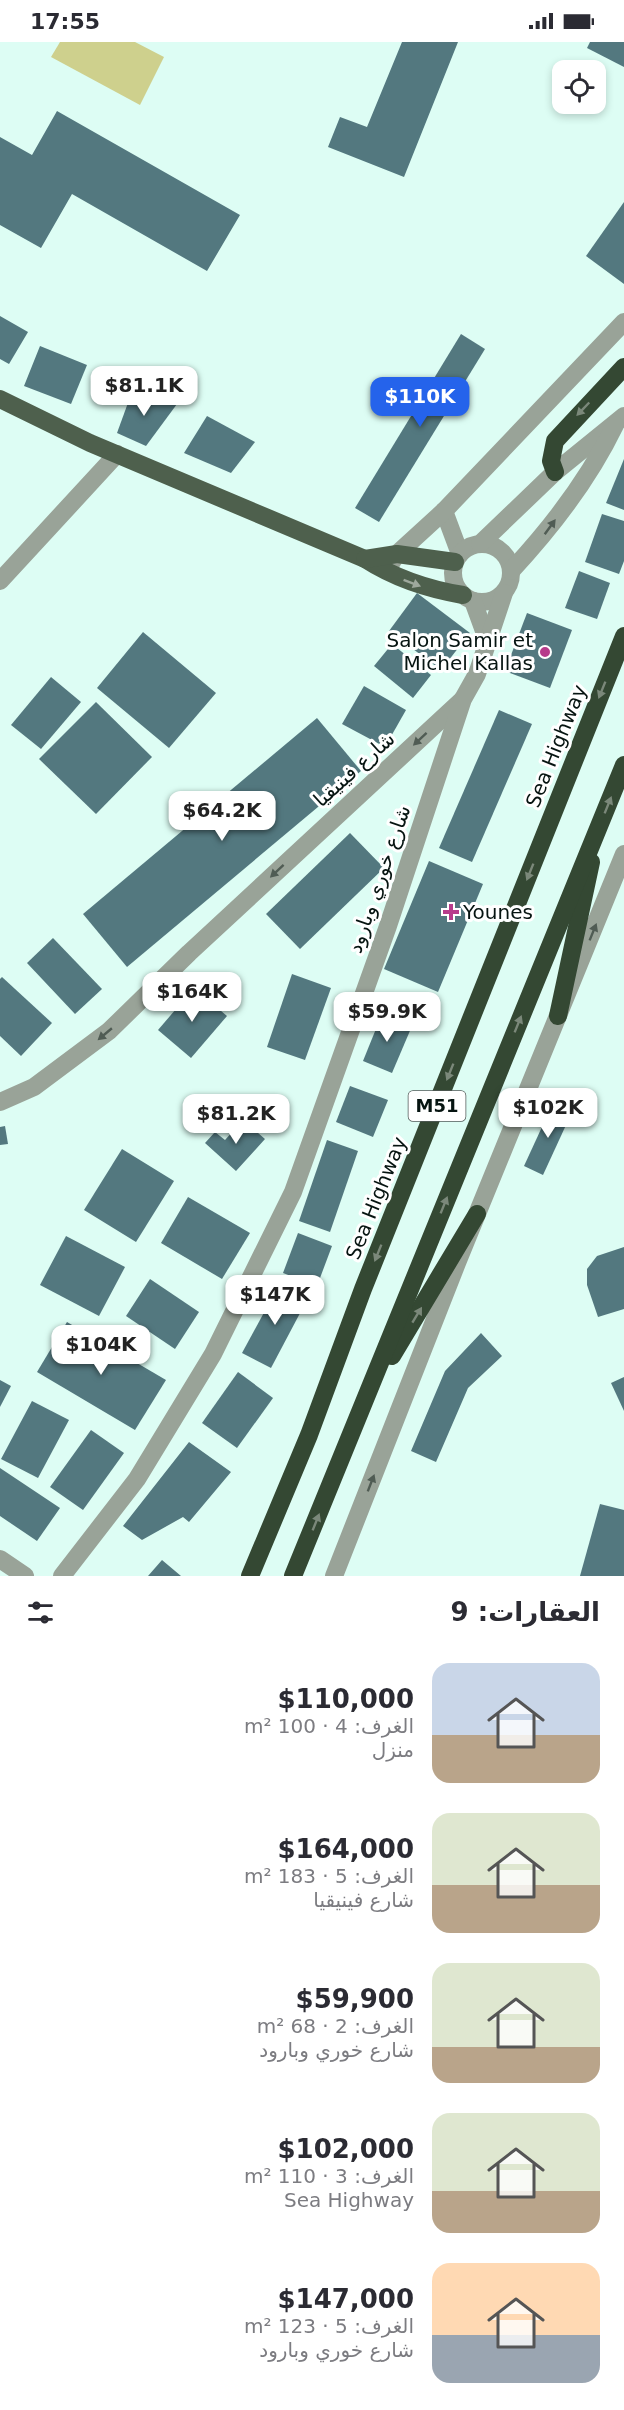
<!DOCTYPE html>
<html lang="ar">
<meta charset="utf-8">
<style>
body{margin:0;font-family:"DejaVu Sans","Noto Sans Arabic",sans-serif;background:#f2f2f3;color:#2b2b33;direction:rtl;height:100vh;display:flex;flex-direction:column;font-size:22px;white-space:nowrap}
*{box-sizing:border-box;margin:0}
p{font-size:20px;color:#7c7c81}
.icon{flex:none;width:33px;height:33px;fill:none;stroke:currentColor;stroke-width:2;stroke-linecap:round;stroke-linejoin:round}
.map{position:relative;height:1534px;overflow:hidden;direction:ltr}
.side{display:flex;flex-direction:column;background:#fff;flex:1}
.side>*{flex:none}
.fabs{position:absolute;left:552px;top:18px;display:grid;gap:12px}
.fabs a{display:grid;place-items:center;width:54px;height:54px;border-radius:12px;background:#fff;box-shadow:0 3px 9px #0003;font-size:30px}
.price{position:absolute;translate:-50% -51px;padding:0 14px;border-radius:12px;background:#fff;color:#222;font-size:20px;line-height:39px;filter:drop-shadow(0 2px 3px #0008)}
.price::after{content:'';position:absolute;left:50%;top:36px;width:18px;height:14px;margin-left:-9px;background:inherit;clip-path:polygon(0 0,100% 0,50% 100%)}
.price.selected{background:#2563eb;color:#fff}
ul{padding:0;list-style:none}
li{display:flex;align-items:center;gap:18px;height:150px;padding:0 24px}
li span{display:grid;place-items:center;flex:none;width:168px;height:120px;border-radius:18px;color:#555}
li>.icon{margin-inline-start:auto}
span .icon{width:72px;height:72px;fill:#fffc;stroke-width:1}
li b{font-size:26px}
h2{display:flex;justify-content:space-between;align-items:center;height:72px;padding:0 24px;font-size:26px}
.status{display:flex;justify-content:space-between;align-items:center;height:42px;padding:0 30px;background:#fff;direction:ltr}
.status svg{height:16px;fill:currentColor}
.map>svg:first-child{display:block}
.green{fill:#ced08d}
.building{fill:#53787f}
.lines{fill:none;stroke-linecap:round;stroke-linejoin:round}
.minor{stroke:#99a398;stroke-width:18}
.major{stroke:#4e604d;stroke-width:18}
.highway{stroke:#344833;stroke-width:18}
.oneway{fill:#7b887a}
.oneway2{fill:#505c54}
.oneway3{fill:#9ea89d}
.poi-dot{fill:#b73b8b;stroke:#fff;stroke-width:2}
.labels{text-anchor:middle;stroke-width:6;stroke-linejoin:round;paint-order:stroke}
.shield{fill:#fff;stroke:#515a58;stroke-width:1.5}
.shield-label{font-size:18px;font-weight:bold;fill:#061411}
.poi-label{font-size:20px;fill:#061411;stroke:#fff;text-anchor:end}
.street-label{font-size:20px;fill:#061411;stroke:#fff}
</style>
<div class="status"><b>17:55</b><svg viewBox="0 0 49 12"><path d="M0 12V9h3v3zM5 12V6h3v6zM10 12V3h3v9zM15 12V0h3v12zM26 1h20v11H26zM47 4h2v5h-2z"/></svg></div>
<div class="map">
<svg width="624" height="1534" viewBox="0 0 624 1534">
<rect width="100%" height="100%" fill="#ddfdf4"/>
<!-- green -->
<polygon class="green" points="60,0 135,0 164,15 140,63 51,15"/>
<!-- building -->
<g class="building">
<polygon points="402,0 458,0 404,135 328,105 340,75 367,85"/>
<polygon points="590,0 624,0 624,25 587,6"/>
<polygon points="57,69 240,173 207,229 72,152 41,206 0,183 0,95 32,113"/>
<polygon points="624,160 624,242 586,214"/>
<polygon points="0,274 28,290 9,322 0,317"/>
<polygon points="461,292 485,307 379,480 355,466"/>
<polygon points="40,304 87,323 71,362 24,344"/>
<polygon points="133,347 177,362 146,404 117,391"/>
<polygon points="207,374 255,400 231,431 184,411"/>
<polygon points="624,417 624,468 606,461"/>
<polygon points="602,472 624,479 624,519 619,532 585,520"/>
<polygon points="579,529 610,541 597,577 565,566"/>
<polygon points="417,551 470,591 441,628 389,589"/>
<polygon points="527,571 572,588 550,646 505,629"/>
<polygon points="143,590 216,651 169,706 97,646"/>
<polygon points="392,602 431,633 413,656 374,624"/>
<polygon points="51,635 81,660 41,707 11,683"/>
<polygon points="364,644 406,668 385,705 342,682"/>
<polygon points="96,660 152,715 96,772 39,717"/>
<polygon points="499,668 532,682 472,820 439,806"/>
<polygon points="317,676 361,729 127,925 83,872"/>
<polygon points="350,791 384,826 300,907 266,872"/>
<polygon points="429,819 483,842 438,950 384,927"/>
<polygon points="53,896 102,947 75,972 27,921"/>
<polygon points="292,932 331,946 305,1018 267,1005"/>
<polygon points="2,935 52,981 21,1014 0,994 0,937"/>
<polygon points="194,946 227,974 191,1016 158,988"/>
<polygon points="382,972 412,984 392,1031 363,1019"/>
<polygon points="350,1044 388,1058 373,1095 336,1080"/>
<polygon points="553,1061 572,1070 543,1133 524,1124"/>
<polygon points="243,1078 265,1097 236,1129 205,1101 215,1090 225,1098"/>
<polygon points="5,1084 8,1102 0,1103 0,1085"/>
<polygon points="327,1098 358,1109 330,1190 299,1179"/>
<polygon points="122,1107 174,1139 136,1200 84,1168"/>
<polygon points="188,1155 250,1191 222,1237 161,1201"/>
<polygon points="298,1191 332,1204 317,1244 283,1231"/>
<polygon points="66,1194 125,1225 99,1274 40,1243"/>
<polygon points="624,1205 624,1267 598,1275 587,1243 587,1227 597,1214"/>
<polygon points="150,1237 199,1270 175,1307 126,1274"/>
<polygon points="280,1241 308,1256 271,1326 242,1311"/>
<polygon points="67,1280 166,1338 135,1388 37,1330"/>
<polygon points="481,1291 502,1314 468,1346 436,1420 411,1409 445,1329"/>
<polygon points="238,1330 273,1356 237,1406 202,1381"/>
<polygon points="624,1335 624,1369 611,1341"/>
<polygon points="0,1338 11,1344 0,1365"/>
<polygon points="32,1359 69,1378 38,1436 1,1417"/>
<polygon points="91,1388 124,1411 83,1468 50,1445"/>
<polygon points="189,1400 231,1430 189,1480 183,1475 142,1498 123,1484"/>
<polygon points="0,1426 60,1466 37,1499 0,1474"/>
<polygon points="600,1462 624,1468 624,1534 580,1534"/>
<polygon points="162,1518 181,1534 148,1534"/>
</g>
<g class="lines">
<!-- minor -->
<g class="minor">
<polyline points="444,469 460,512"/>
<circle cx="482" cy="531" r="29"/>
<polyline points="480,502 555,430 624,374"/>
<polyline points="390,523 397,512 444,469 624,280"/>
<path d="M511 529C552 485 589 437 615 383"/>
<polyline points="0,539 117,412"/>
<polyline points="473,559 488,600"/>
<polyline points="0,1060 34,1045 109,989 189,911 462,658"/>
<polyline points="0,1517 25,1534"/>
<polyline points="62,1534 137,1437 213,1312 293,1150 388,884 463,657 477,632 504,551"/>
<polyline points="334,1534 457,1221 624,812"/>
</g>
<!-- major -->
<g class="major">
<path d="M0 357 90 401 365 517C396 537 427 547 463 553"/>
<polyline points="365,517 397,512 455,520"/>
</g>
<!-- highway -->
<g class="highway">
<polyline points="555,430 551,419 555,399 624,325"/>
<polyline points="558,974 591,820"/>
<polyline points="392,1314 477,1172"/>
<polyline points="250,1534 309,1393 363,1247 624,594"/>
<polyline points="293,1534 624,723"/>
</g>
</g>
<!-- one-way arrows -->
<defs><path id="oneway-solid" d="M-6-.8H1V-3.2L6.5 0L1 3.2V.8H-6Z" transform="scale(1.5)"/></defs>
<g class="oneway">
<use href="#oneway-solid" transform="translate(583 367) rotate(134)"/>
<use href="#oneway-solid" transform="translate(602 648) rotate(112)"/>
<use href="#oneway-solid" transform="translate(608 763) rotate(-68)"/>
<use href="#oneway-solid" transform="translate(530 830) rotate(112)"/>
<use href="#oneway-solid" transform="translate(518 982) rotate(-68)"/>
<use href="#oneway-solid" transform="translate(450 1030) rotate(112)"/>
<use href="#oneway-solid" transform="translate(444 1163) rotate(-68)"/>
<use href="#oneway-solid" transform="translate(378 1211) rotate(112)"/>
<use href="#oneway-solid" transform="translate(417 1273) rotate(-59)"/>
<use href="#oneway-solid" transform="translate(316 1480) rotate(-68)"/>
</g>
<g class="oneway2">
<use href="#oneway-solid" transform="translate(550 485) rotate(-54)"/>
<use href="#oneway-solid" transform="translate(420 697) rotate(137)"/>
<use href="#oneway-solid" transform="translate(277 829) rotate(137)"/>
<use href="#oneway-solid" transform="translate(593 890) rotate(-68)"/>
<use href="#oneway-solid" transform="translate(105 992) rotate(140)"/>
<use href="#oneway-solid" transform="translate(371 1441) rotate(-69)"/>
</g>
<use class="oneway3" href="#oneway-solid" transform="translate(412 541) rotate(21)"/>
<!-- markers -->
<g class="poi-dot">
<circle cx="545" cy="610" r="6"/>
<path d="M448 861h6v6h6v6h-6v6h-6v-6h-6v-6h6z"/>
</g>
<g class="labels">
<!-- shield labels -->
<rect class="shield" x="408.5" y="1049" width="57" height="30" rx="4.5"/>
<g class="shield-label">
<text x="437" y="1070">M51</text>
</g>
<!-- poi labels -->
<g class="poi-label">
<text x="533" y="605">Salon Samir et<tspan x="533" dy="23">Michel Kallas</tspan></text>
<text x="463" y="877" text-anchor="start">Younes</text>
</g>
<!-- street labels -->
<g class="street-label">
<text transform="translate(556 704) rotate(-68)" y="7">Sea Highway</text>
<text transform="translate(354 727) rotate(-42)" y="7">شارع فينيقيا</text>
<text transform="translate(379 837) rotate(-71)" y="7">شارع خوري وبارود</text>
<text transform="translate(376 1156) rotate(-68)" y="7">Sea Highway</text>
</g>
</g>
</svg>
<div class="fabs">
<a><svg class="icon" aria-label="locate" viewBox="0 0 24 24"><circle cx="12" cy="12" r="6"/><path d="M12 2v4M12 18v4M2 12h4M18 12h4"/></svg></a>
</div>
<b class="price" style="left:144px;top:375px">$81.1K</b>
<b class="price selected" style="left:420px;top:386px">$110K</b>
<b class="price" style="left:222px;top:800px">$64.2K</b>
<b class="price" style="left:192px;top:981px">$164K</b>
<b class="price" style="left:387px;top:1001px">$59.9K</b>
<b class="price" style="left:548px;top:1097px">$102K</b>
<b class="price" style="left:236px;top:1103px">$81.2K</b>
<b class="price" style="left:275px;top:1284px">$147K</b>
<b class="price" style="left:101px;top:1334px">$104K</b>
</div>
<section class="side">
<h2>العقارات: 9<svg class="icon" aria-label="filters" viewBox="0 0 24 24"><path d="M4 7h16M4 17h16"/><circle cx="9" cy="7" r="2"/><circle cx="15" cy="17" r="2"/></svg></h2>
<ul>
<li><span style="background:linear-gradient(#c9d6e8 60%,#b9a48a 0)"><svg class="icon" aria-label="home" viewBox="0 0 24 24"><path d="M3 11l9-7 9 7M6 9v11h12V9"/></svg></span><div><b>$110,000</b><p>الغرف: 4 · 100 m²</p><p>منزل</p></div></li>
<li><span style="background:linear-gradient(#dfe7d0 60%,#b9a48a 0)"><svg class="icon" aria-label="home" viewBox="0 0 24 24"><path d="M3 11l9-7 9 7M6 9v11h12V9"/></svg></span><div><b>$164,000</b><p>الغرف: 5 · 183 m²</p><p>شارع فينيقيا</p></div></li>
<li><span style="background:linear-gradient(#dfe7d0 70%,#b9a48a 0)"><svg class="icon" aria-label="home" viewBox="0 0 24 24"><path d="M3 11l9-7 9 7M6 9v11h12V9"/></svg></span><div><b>$59,900</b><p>الغرف: 2 · 68 m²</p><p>شارع خوري وبارود</p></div></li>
<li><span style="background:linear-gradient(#dfe7d0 65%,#b9a48a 0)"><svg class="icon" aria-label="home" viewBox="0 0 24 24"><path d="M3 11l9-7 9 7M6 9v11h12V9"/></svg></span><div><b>$102,000</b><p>الغرف: 3 · 110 m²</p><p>Sea Highway</p></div></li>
<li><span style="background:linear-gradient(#ffd9b3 60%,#9aa5b1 0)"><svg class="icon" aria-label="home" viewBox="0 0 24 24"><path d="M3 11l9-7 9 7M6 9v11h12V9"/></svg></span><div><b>$147,000</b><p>الغرف: 5 · 123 m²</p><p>شارع خوري وبارود</p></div></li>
</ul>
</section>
